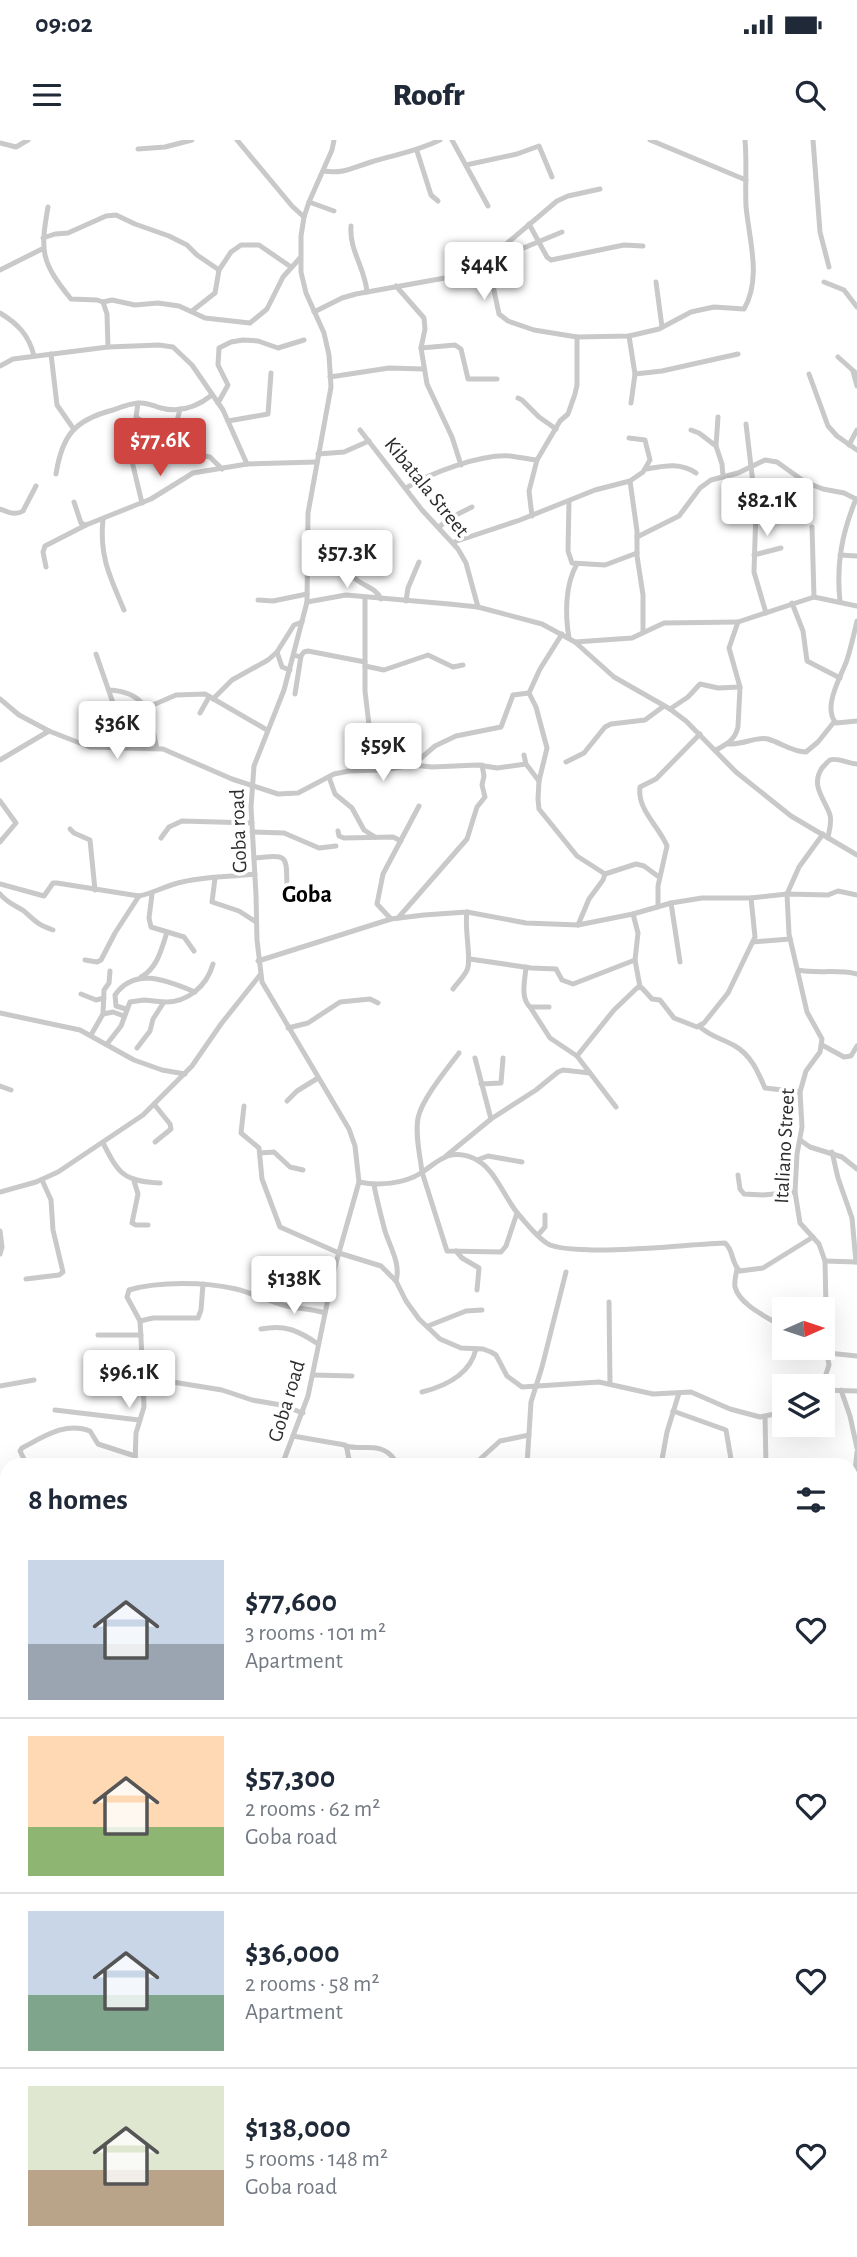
<!DOCTYPE html>
<meta charset="utf-8">
<style>
body{margin:0;font-family:"Alegreya Sans",sans-serif;background:#f2f2f3;color:#1f2937;height:100vh;display:flex;flex-direction:column;font-size:26px;white-space:nowrap}
*{box-sizing:border-box;margin:0}
p{font-size:23px;color:#747a83}
.icon{flex:none;width:38px;height:38px;fill:none;stroke:currentColor;stroke-width:2;stroke-linecap:round;stroke-linejoin:round}
.map{position:relative;flex:1;overflow:hidden}
.sheet{position:absolute;left:0px;top:1318px;width:858px;height:800px;display:flex;flex-direction:column;background:#fff;border-radius:21px 21px 0 0;box-shadow:0 7px 28px #0002}
.sheet>*{flex:none}
.needle{width:46px;rotate:87deg}
.buttons{position:absolute;left:772px;top:1157px;display:grid;gap:14px}
.buttons a{display:grid;place-items:center;width:63px;height:63px;border-radius:0px;background:#fff;box-shadow:0 7px 28px #0002;font-size:35px}
.price{position:absolute;translate:-50% -60px;padding:0 16px;border-radius:7px;background:#fff;color:#222;font-size:23px;line-height:46px;filter:drop-shadow(0 2px 4px #0008)}
.price::after{content:'';position:absolute;left:50%;top:42px;width:21px;height:16px;margin-left:-10px;background:inherit;clip-path:polygon(0 0,100% 0,50% 100%)}
.price.on{background:#ce4542;color:#fff}
ul{padding:0;list-style:none}
li{display:flex;align-items:center;gap:21px;height:175px;padding:0 28px}
li+li{border-top:2px solid #e0e1e3}
li span{display:grid;place-items:center;flex:none;width:196px;height:140px;border-radius:0px;color:#555}
li>.icon{margin-inline-start:auto}
span .icon{width:84px;height:84px;fill:#fffc;stroke-width:1}
li b{font-size:30px}
h2{display:flex;justify-content:space-between;align-items:center;height:84px;padding:0 28px;font-size:30px}
.status{display:flex;justify-content:space-between;align-items:center;height:49px;padding:0 35px;background:#fff;direction:ltr}
.status svg{height:19px;fill:currentColor}
header{display:flex;justify-content:space-between;align-items:center;height:91px;padding:0 28px;background:#fff;font-size:32px;font-weight:800}
.map>svg:first-child{display:block}
.lines{fill:none;stroke-linecap:round;stroke-linejoin:round}
.minor{stroke:#c9c9c9;stroke-width:5}
.labels{text-anchor:middle;stroke-width:7;stroke-linejoin:round;paint-order:stroke}
.street-label{font-size:21px;fill:#2c2c2c;stroke:#fff}
.quarter-label{font-size:24px;font-weight:bold;fill:#000;stroke:#fff}
</style>
<div class="status"><b>09:02</b><svg viewBox="0 0 49 12"><path d="M0 12V9h3v3zM5 12V6h3v6zM10 12V3h3v9zM15 12V0h3v12zM26 1h20v11H26zM47 4h2v5h-2z"/></svg></div>
<header><svg class="icon" aria-label="menu" viewBox="0 0 24 24"><path d="M4 6h16M4 12h16M4 18h16"/></svg>Roofr<svg class="icon" aria-label="search" viewBox="0 0 24 24"><circle cx="10" cy="10" r="6"/><path d="M15 15l6 6"/></svg></header>
<div class="map">
<svg width="857" height="2117" viewBox="0 0 857 2117">
<rect width="100%" height="100%" fill="#fff"/>
<g class="lines">
<!-- minor -->
<g class="minor">
<polyline points="237,0 292,66 304,77"/>
<polyline points="452,0 488,66"/>
<polyline points="650,0 746,40"/>
<polyline points="813,0 820,92 829,127"/>
<polyline points="0,3 16,7 28,0"/>
<polyline points="138,9 165,7 192,0"/>
<polyline points="417,11 431,55 438,61"/>
<polyline points="466,25 517,14 539,6 552,37"/>
<path d="M323 31C344 34 352 28 371 22 397 14 415 12 440 0"/>
<polyline points="309,62 334,71"/>
<path d="M48 67C40 112 41 122 71 159L97 160 103 162 107 174 108 207"/>
<polyline points="529,84 547,117 551,120 624,105 643,106"/>
<path d="M351 86C349 110 365 128 367 152"/>
<polyline points="43,98 55,94 68,93 106,76 116,75 135,84 169,96 187,105 197,115 219,130"/>
<polyline points="486,121 557,61 568,56 600,49"/>
<path d="M488 122 499 174 508 181 534 190 577 197 629 196 659 189 691 172 700 170 714 167 744 169C762 138 749 100 746 66 745 44 747 22 745 0"/>
<polyline points="0,130 42,109"/>
<polyline points="656,142 662,187"/>
<polyline points="824,142 844,150 857,167"/>
<polyline points="396,146 424,178 425,189 421,208 427,244 452,297 461,325"/>
<polyline points="103,162 112,160 135,165 158,163 179,166 205,178 250,183 267,169 283,137 300,118"/>
<polyline points="192,171 215,153 219,130 231,112 241,105 259,105 291,127"/>
<polyline points="314,172 342,158 356,154 456,136 562,92"/>
<path d="M0 173C18 184 29 195 34 216"/>
<polyline points="629,196 635,234 662,231 738,214"/>
<polyline points="421,208 455,205 461,209 468,239 497,239"/>
<polyline points="51,214 57,265 73,288"/>
<polyline points="838,217 857,234"/>
<polyline points="0,226 13,219 108,207 159,205 173,207 192,225 223,270 247,324 316,322"/>
<polyline points="853,231 857,246"/>
<polyline points="809,234 828,286 837,296 857,310"/>
<polyline points="330,237 389,228 423,229"/>
<polyline points="518,258 522,260 539,277 556,289"/>
<path d="M138 263 136 277 142 281C152 295 158 290 168 301"/>
<polyline points="218,263 228,245 218,225 219,208 231,202 243,200 258,201 278,208 304,200"/>
<polyline points="631,263 635,234"/>
<polyline points="718,277 716,306 722,324 723,336"/>
<polyline points="228,281 268,274 271,233"/>
<polyline points="746,284 756,369 754,432 766,473"/>
<polyline points="360,290 422,370 458,409 466,423 478,467"/>
<polyline points="691,290 699,293 716,306"/>
<polyline points="170,297 184,312 210,317 222,329"/>
<polyline points="849,305 857,290"/>
<path d="M157 309C173 300 176 286 180 269"/>
<polyline points="130,313 142,363"/>
<polyline points="318,314 344,312 369,301"/>
<path d="M646 329C664 326 680 322 696 333"/>
<path d="M56 334C62 296 74 280 113 270 121 267 131 263 139 263 147 262 153 266 161 268 180 273 197 267 212 255"/>
<polyline points="630,341 637,391 637,416 643,455 643,492"/>
<path d="M406 348C430 333 481 314 510 316 518 317 528 319 537 320"/>
<polyline points="569,361 568,411 572,423 605,425 637,413"/>
<polyline points="74,362 81,383 86,385 151,359 193,333 247,324"/>
<path d="M0 369C8 372 15 376 23 371L36 346"/>
<polyline points="532,376 529,351 537,320 560,281 568,274 575,254 577,245 577,197"/>
<path d="M103 379C99 416 110 437 124 470"/>
<polyline points="439,387 450,378 472,367"/>
<polyline points="812,387 814,457"/>
<polyline points="637,397 679,376 700,348 711,340 738,333 765,320 777,322 805,342 823,349 844,353 856,359"/>
<polyline points="454,402 520,380 595,350 630,341 643,332 650,320 645,300 629,298"/>
<polyline points="754,415 781,408"/>
<polyline points="840,415 857,416"/>
<path d="M347 424C353 448 373 442 381 459"/>
<polyline points="46,427 43,412 45,406 86,385"/>
<polyline points="258,460 273,461 307,454"/>
<polyline points="406,461 408,448 419,422"/>
<path d="M840 461C836 424 842 393 856 359"/>
<polyline points="307,462 346,455 449,464 478,467 542,484 575,502 614,537 670,569 686,581 736,632 791,676 857,715"/>
<polyline points="792,463 803,491 807,521 840,538"/>
<path d="M857 481C854 494 851 507 847 520 841 537 822 567 836 583L857 581"/>
<polyline points="562,494 540,529 529,553 536,567 547,608 539,641 538,659 539,669 577,716 605,734 603,740 589,759 578,785"/>
<path d="M569 498C565 475 565 444 577 424"/>
<polyline points="575,502 632,498 664,483 738,482 814,457 857,466"/>
<polyline points="277,512 282,527 290,530"/>
<polyline points="96,514 121,586 138,607"/>
<polyline points="294,515 300,517 304,512 308,511 365,522"/>
<polyline points="365,526 384,530 428,515 453,527 463,525"/>
<path d="M109 550C149 552 149 576 157 608"/>
<polyline points="295,554 301,516"/>
<polyline points="0,559 19,575 49,591 90,607 163,609 232,639 278,654 298,653 334,634 349,631 382,630 413,625 432,627 478,625 497,628 526,624"/>
<polyline points="213,559 232,540 268,520 277,512 294,485 302,482"/>
<polyline points="146,568 176,555 205,554 267,590"/>
<polyline points="670,569 688,557 700,544 718,548 740,547"/>
<polyline points="200,573 209,557"/>
<path d="M728 604C743 605 757 596 768 599 781 603 793 612 806 612L818 602 834 582"/>
<path d="M716 610C727 604 735 600 738 587L740 547 729 508 738 482"/>
<polyline points="524,615 526,624 539,641"/>
<polyline points="0,620 49,591"/>
<polyline points="566,622 584,613 605,587 611,584 645,580 664,566"/>
<polyline points="413,625 435,606 456,596 501,587 513,555 529,553"/>
<polyline points="356,630 369,585 365,551 365,458"/>
<polyline points="329,637 335,654 352,668 364,690 375,697"/>
<polyline points="0,661 16,683 0,702"/>
<polyline points="70,689 74,693 90,700 95,750"/>
<polyline points="338,691 339,696 344,698 393,697 401,701"/>
<polyline points="252,692 284,693 319,708 336,706"/>
<polyline points="161,698 169,687 182,681 252,683"/>
<path d="M828 698C829 690 832 683 830 675 825 659 810 646 822 628 824 626 827 622 830 620 837 617 849 624 857 624"/>
<path d="M254 718C290 714 286 715 287 750"/>
<polyline points="605,734 636,724 644,726 659,737"/>
<polyline points="215,738 212,762 239,771 256,782"/>
<path d="M0 744 44 756 53 743H57L139 756C154 753 167 745 182 742 206 736 231 737 255 734"/>
<path d="M0 754C7 763 15 765 24 771 35 781 38 785 53 790"/>
<polyline points="152,754 149,778 151,787 184,797 194,811"/>
<polyline points="671,763 680,822"/>
<path d="M658 767V746L667 706C659 686 637 670 640 647L656 639 700 594"/>
<polyline points="633,774 638,793 635,820 640,847"/>
<polyline points="398,778 467,699 477,667 485,657 482,645 484,636 482,625"/>
<polyline points="391,779 377,764 383,734 419,666"/>
<polyline points="753,802 790,799"/>
<polyline points="470,819 531,828 556,829 562,840 573,844 635,820"/>
<polyline points="85,820 97,822 101,820 115,793 139,756"/>
<polyline points="258,821 391,779 424,775 467,772 526,783 578,785 633,774 671,763 702,758 751,758 787,754 828,755 838,751 857,755"/>
<path d="M526 827C525 840 520 858 530 867H549"/>
<path d="M798 830C817 834 837 829 857 834"/>
<path d="M141 837C157 829 162 808 167 792"/>
<path d="M453 849C457 843 464 837 467 830 472 821 464 788 467 772"/>
<polyline points="81,854 96,860 104,858"/>
<polyline points="530,867 550,898 577,916 616,967"/>
<path d="M126 869 116 866 115 855C135 826 168 841 195 852"/>
<polyline points="0,873 80,890 134,920 162,930 185,934"/>
<polyline points="103,874 113,872 124,876"/>
<path d="M699 886C709 896 723 899 735 906 751 915 758 932 765 948L800 952"/>
<polyline points="288,888 308,883 340,862 370,859 378,863"/>
<polyline points="91,895 103,874 104,850 109,843 110,831"/>
<polyline points="107,904 121,886 130,862 144,860 164,862"/>
<polyline points="822,905 844,917 851,916 857,906"/>
<path d="M137 908 150 891 153 879 164 862C187 863 207 846 213 824"/>
<polyline points="577,916 614,870 638,847 642,848 652,859 660,860 674,878 697,887 704,883 728,853 755,797 751,758"/>
<polyline points="475,918 491,979"/>
<polyline points="481,944 501,943 503,918"/>
<polyline points="0,946 11,950"/>
<polyline points="287,961 297,951 318,938"/>
<polyline points="154,964 170,984 171,989 155,1002"/>
<polyline points="244,966 241,993 259,1008 262,1039 280,1087 339,1113 381,1126 396,1141 406,1161 419,1179 440,1199 461,1208 483,1209 491,1212 496,1215 507,1236 522,1247 599,1242 653,1254 691,1252 730,1269 760,1277 784,1272"/>
<polyline points="800,1000 810,1007 842,1017 857,1029"/>
<path d="M103 1003C119 1034 123 1041 160 1043"/>
<polyline points="832,1012 838,1038 852,1078 856,1122"/>
<polyline points="260,1013 274,1012 290,1027 303,1030"/>
<polyline points="446,1016 491,979 536,950 558,932 563,930 590,933"/>
<polyline points="477,1020 488,1016 522,1022"/>
<polyline points="422,1032 447,1111 501,1112 506,1106 517,1073"/>
<path d="M422 1032C420 1015 415 995 418 978 422 959 447 929 459 913"/>
<polyline points="738,1035 740,1049 744,1054 763,1055 795,1052"/>
<polyline points="134,1041 138,1054 132,1083 136,1085 148,1085"/>
<path d="M359 1042C378 1046 404 1044 421 1033 439 1021 449 1008 473 1018 495 1027 504 1058 519 1075 528 1085 538 1099 550 1105 563 1110 578 1109 592 1110 637 1111 680 1105 725 1103 734 1110 731 1124 740 1131L763 1128 813 1097"/>
<path d="M374 1045C377 1061 381 1076 385 1091 390 1107 401 1124 396 1141"/>
<polyline points="0,1052 36,1042 58,1032 143,975 192,926 221,884 260,835"/>
<polyline points="0,1091 2,1107 0,1114"/>
<polyline points="538,1095 545,1087 545,1075"/>
<polyline points="456,1111 462,1118 479,1128 477,1150"/>
<polyline points="825,1121 856,1122"/>
<path d="M737 1129C736 1135 734 1141 735 1147 740 1166 770 1178 784 1188"/>
<polyline points="26,1139 59,1135 63,1132 53,1090 51,1060 42,1040"/>
<polyline points="609,1162 610,1244"/>
<polyline points="140,1181 153,1178 198,1178 201,1170 203,1144"/>
<polyline points="428,1186 466,1171 482,1170"/>
<path d="M261 1189C285 1184 299 1191 318 1204"/>
<polyline points="98,1195 141,1195"/>
<polyline points="828,1213 857,1216"/>
<polyline points="143,1235 154,1239 222,1250 252,1260 281,1265 303,1273"/>
<polyline points="313,1235 352,1236"/>
<polyline points="0,1246 34,1240"/>
<polyline points="822,1246 829,1225 823,1189 826,1167 825,1121 819,1104 800,1083 795,1052 797,1014 802,987 800,952 806,931 820,912 822,899 807,872 789,794 787,754 799,727 823,694"/>
<polyline points="822,1250 857,1251"/>
<polyline points="841,1250 850,1276 857,1308"/>
<path d="M422 1252C446 1246 470 1235 476 1209"/>
<polyline points="55,1270 139,1280"/>
<polyline points="673,1271 726,1290 732,1325"/>
<polyline points="765,1277 766,1325"/>
<polyline points="293,1296 345,1305 347,1309 350,1325"/>
<path d="M346 1306C363 1311 381 1301 394 1319"/>
<polyline points="857,1312 855,1332 857,1342"/>
<path d="M27 1325 20 1311 22 1308C43 1297 66 1281 90 1291L98 1304 135 1316"/>
<path d="M135 1325 136 1293 144 1267 143 1235 140 1181 127 1157 129 1150C159 1141 206 1142 236 1149 252 1153 267 1160 283 1165 297 1169 310 1168 325 1173"/>
<polyline points="282,1325 308,1256 334,1130 359,1042 355,1006 349,989 262,842 257,800 256,755 251,667 254,626 284,550 307,462 308,373 331,247 329,215 324,193 306,153 301,132 301,96 304,77 309,62 332,10 334,0"/>
<polyline points="468,1325 478,1321 500,1301 529,1295"/>
<polyline points="527,1325 531,1262 542,1227 566,1132"/>
<polyline points="661,1325 667,1292 679,1253"/>
<polyline points="0,1445 7,1450"/>
<polyline points="850,1459 857,1465"/>
<polyline points="0,1602 7,1598"/>
<polyline points="0,1661 7,1671"/>
<polyline points="850,1680 857,1680"/>
<polyline points="850,1770 857,1770"/>
<polyline points="850,1849 857,1843"/>
<polyline points="0,1850 7,1841"/>
<polyline points="0,1886 7,1884"/>
<polyline points="850,1909 857,1910"/>
<polyline points="0,1942 1,1941"/>
<polyline points="0,2014 7,2017"/>
<polyline points="63,2110 64,2117"/>
<polyline points="116,2110 117,2117"/>
<polyline points="691,2110 693,2117"/>
<path d="M695 2110C705 2115 715 2114 725 2117"/>
<polyline points="802,2110 814,2117"/>
<polyline points="838,2110 839,2117"/>
<polyline points="291,2117 293,2110"/>
<polyline points="391,2117 405,2110"/>
<polyline points="550,2117 555,2110"/>
<polyline points="663,2117 682,2110"/>
<polyline points="745,2117 766,2110"/>
</g>
</g>
<g class="labels">
<!-- street labels -->
<g class="street-label">
<text transform="translate(427 347) rotate(51)" y="7">Kibatala Street</text>
<text transform="translate(238 691) rotate(-92)" y="7">Goba road</text>
<text transform="translate(784 1006) rotate(-87)" y="7">Italiano Street</text>
<text transform="translate(286 1261) rotate(-73)" y="7">Goba road</text>
</g>
<!-- quarter labels -->
<g class="quarter-label">
<text x="307" y="762">Goba</text>
</g>
</g>
</svg>
<div class="buttons">
<a><svg class="needle" viewBox="-14 -14 28 28"><path d="M0-13l5 13h-10z" fill="#e53935"/><path d="M0 13l5-13h-10z" fill="#747a83"/></svg></a>
<a><svg class="icon" aria-label="layers" viewBox="0 0 24 24"><path d="M12 4l9 5-9 5-9-5zM3 14l9 5 9-5"/></svg></a>
</div>
<b class="price" style="left:484px;top:162px">$44K</b>
<b class="price on" style="left:160px;top:338px">$77.6K</b>
<b class="price" style="left:767px;top:398px">$82.1K</b>
<b class="price" style="left:347px;top:450px">$57.3K</b>
<b class="price" style="left:117px;top:621px">$36K</b>
<b class="price" style="left:383px;top:643px">$59K</b>
<b class="price" style="left:294px;top:1176px">$138K</b>
<b class="price" style="left:129px;top:1270px">$96.1K</b>
<section class="sheet">
<h2>8 homes<svg class="icon" aria-label="filters" viewBox="0 0 24 24"><path d="M4 7h16M4 17h16"/><circle cx="9" cy="7" r="2"/><circle cx="15" cy="17" r="2"/></svg></h2>
<ul>
<li><span style="background:linear-gradient(#c9d6e8 60%,#9aa5b1 0)"><svg class="icon" aria-label="home" viewBox="0 0 24 24"><path d="M3 11l9-7 9 7M6 9v11h12V9"/></svg></span><div><b>$77,600</b><p>3 rooms · 101 m²</p><p>Apartment</p></div><svg class="icon" aria-label="heart" viewBox="0 0 24 24"><path d="M12 20l-8-8c-3-5 5-10 8-4 3-6 11-1 8 4z"/></svg></li>
<li><span style="background:linear-gradient(#ffd9b3 65%,#8fb573 0)"><svg class="icon" aria-label="home" viewBox="0 0 24 24"><path d="M3 11l9-7 9 7M6 9v11h12V9"/></svg></span><div><b>$57,300</b><p>2 rooms · 62 m²</p><p>Goba road</p></div><svg class="icon" aria-label="heart" viewBox="0 0 24 24"><path d="M12 20l-8-8c-3-5 5-10 8-4 3-6 11-1 8 4z"/></svg></li>
<li><span style="background:linear-gradient(#c9d6e8 60%,#7fa58c 0)"><svg class="icon" aria-label="home" viewBox="0 0 24 24"><path d="M3 11l9-7 9 7M6 9v11h12V9"/></svg></span><div><b>$36,000</b><p>2 rooms · 58 m²</p><p>Apartment</p></div><svg class="icon" aria-label="heart" viewBox="0 0 24 24"><path d="M12 20l-8-8c-3-5 5-10 8-4 3-6 11-1 8 4z"/></svg></li>
<li><span style="background:linear-gradient(#dfe7d0 60%,#b9a48a 0)"><svg class="icon" aria-label="home" viewBox="0 0 24 24"><path d="M3 11l9-7 9 7M6 9v11h12V9"/></svg></span><div><b>$138,000</b><p>5 rooms · 148 m²</p><p>Goba road</p></div><svg class="icon" aria-label="heart" viewBox="0 0 24 24"><path d="M12 20l-8-8c-3-5 5-10 8-4 3-6 11-1 8 4z"/></svg></li>
</ul>
</section>
</div>
